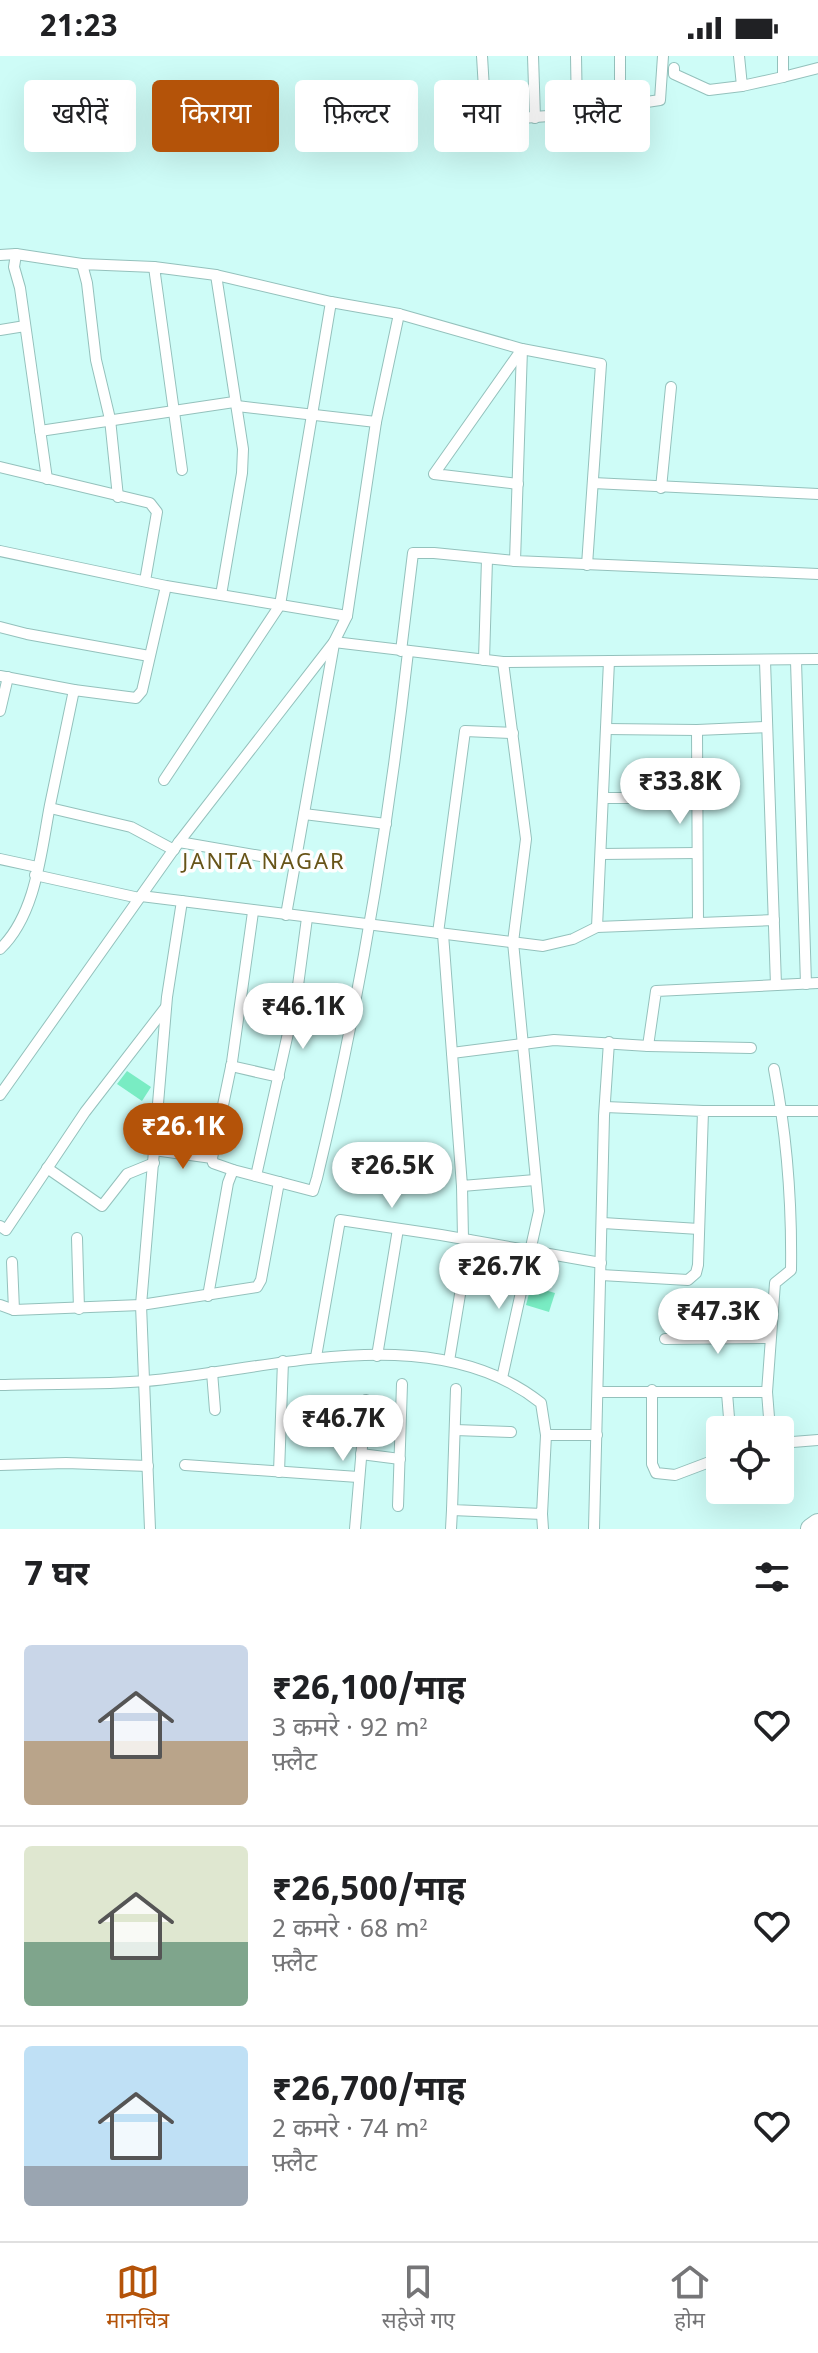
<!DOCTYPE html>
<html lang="hi">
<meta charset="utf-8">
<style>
body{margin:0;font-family:Georgia,"Noto Sans Devanagari",serif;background:#f6f6f6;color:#202124;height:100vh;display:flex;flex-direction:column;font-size:30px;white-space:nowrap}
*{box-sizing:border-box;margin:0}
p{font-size:26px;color:#757577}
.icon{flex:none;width:44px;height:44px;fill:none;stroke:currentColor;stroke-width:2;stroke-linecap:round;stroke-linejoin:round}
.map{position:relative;height:1473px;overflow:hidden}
.drawer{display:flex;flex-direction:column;background:#fff;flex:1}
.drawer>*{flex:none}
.hud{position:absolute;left:24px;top:24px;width:770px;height:72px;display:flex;gap:16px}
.buttons{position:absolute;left:706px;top:1360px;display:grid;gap:16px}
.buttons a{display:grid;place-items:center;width:88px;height:88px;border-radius:8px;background:#fff;box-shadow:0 8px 32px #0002;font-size:40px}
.price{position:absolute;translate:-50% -68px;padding:0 18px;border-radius:28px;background:#fff;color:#222;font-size:26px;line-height:52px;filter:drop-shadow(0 2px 4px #0008)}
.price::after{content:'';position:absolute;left:50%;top:48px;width:24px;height:18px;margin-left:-12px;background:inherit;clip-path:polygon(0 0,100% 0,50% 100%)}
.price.on{background:#b45309;color:#fff}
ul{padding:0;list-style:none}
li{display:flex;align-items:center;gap:24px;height:200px;padding:0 24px}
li+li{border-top:2px solid #e0e0e0}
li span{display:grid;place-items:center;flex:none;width:224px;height:160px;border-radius:8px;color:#555}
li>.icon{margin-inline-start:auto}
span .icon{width:96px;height:96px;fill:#fffc;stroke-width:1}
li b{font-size:34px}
h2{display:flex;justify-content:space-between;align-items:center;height:96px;padding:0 24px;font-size:34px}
.chip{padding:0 28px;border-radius:8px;background:#fff;box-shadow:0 8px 32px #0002;font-size:28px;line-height:72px}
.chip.on{background:#b45309;color:#fff}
.status{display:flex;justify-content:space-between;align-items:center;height:56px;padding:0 40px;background:#fff;direction:ltr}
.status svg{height:22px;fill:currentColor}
.dock{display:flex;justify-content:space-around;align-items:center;height:112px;border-top:2px solid #e0e0e0;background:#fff;font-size:22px;color:#757577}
.dock a{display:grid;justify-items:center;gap:4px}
.dock .on{color:#b45309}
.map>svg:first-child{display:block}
.building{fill:#79ecc3}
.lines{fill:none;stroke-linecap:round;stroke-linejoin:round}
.street-casing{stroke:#94c1bc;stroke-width:12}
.highway-casing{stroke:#94c1bc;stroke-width:22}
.street{stroke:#fff;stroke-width:10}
.highway{stroke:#fff;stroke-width:20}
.labels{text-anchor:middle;stroke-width:7;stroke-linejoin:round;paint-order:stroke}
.neighbourhood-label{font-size:22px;letter-spacing:2px;fill:#675418;stroke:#fefefe}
</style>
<div class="status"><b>21:23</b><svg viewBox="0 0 49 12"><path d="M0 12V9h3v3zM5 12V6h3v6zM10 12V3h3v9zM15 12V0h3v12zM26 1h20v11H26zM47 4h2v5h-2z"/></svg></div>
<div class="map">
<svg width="818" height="1473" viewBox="0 0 818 1473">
<rect width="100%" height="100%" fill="#cefcf7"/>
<!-- building -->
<g class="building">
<polygon points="127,1015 151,1031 142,1045 117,1028"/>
<polygon points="531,1230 555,1237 549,1256 526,1249"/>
</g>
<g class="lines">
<defs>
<g id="street">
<polyline points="482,0 485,50 492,64 577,58 620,50"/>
<polyline points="533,0 535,62"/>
<polyline points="576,0 577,58"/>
<polyline points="620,0 620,50 660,44 663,0"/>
<polyline points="739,0 742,30 783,21"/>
<polyline points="783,0 783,21 818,12"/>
<polyline points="674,12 674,18 709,34 742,30"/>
<polyline points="0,199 16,198"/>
<polyline points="216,219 243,393 242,417 221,539"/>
<polyline points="0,274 25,270"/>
<polyline points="237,350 376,366"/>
<polyline points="40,375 234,346"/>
<polyline points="0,411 150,447 157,456 145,525"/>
<polyline points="182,414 154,211 216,219 331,246 399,258 522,293 515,505 818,518"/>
<polyline points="47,423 20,232 14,211 16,198 82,208"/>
<polyline points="593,427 818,438"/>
<polyline points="518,428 434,418 522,293 601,308 587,509"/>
<polyline points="661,432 671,331"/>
<polyline points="118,441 110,363 96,304 87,227 82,208 154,211"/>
<polyline points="0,495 166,530 347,560"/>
<polyline points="0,571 27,578 149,600"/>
<polyline points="334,586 503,606 818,603"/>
<polyline points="401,595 413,497 434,497 515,505"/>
<polyline points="484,604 487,503"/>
<polyline points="765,605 776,929"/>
<polyline points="796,605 806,928"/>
<polyline points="0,620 74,634"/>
<polyline points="0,655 8,621"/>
<polyline points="606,673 697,674 767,671"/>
<polyline points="697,674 698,867"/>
<polyline points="164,724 280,549 331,246"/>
<polyline points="604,742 697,742"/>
<polyline points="50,752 131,771 174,794"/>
<polyline points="304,758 386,768"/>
<polyline points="179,786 295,806"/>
<polyline points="601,798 697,797"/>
<polyline points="0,803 37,811"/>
<polyline points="35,819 139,842"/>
<polyline points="141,840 543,890 573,883 597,871 774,864"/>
<polyline points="286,859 334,588"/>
<polyline points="597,871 609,605"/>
<polyline points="438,877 465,675 513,677"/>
<polyline points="443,878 462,1130 535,1124"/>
<path d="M0 893C36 859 41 796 50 749 58 711 66 672 74 634L136 642 142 635 166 530"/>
<polyline points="648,990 751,992"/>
<polyline points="452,997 554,984 648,990 656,935 818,927"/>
<polyline points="231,1010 279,1021"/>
<polyline points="0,1039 179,786 334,586 347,560 376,366 399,258"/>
<polyline points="703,1055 818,1055"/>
<polyline points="154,1094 212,1102"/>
<polyline points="47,1112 102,1150 127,1118 154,1107"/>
<polyline points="233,1114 213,1107 212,1102 232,1006 253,856"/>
<polyline points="256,1120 297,937 307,862"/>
<polyline points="462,1130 463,1183"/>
<polyline points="603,1167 699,1173"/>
<polyline points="0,1170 6,1174 85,1056 166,951"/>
<polyline points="77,1182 79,1253"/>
<polyline points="12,1206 14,1254"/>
<polyline points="601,1219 688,1224 696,1217 698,1209 703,1055 605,1051"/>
<path d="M208 1240 228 1127 233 1114 313 1135 317 1122C359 949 388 773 408 596"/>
<polyline points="0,1249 14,1254 141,1249 257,1231 261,1224 279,1126"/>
<polyline points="665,1283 770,1282"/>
<polyline points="377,1300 398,1173"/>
<polyline points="316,1301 340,1164 441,1179 601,1207"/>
<polyline points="449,1305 469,1184"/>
<polyline points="212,1316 215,1354"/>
<polyline points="502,1322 539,1155 513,886 526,783 503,606"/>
<path d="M0 1329C48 1327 98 1329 146 1325 271 1314 433 1261 541 1347L546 1379 542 1458 452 1454 456 1333"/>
<polyline points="652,1334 652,1408 656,1417 675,1419 720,1402"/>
<polyline points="598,1336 767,1336 770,1374"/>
<path d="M767 1336 775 1227 791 1214C792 1146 787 1080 774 1013"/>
<polyline points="727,1337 730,1374"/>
<polyline points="455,1374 511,1376"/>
<polyline points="546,1379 597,1379"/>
<polyline points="780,1387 818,1384"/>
<polyline points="361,1398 400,1403"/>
<polyline points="0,1409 66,1407 148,1410"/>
<polyline points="185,1409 358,1421"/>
<polyline points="279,1416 283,1305"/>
<polyline points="398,1450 402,1328"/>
<polyline points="542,1458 543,1473"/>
<polyline points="150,1473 141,1249 167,941 182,845"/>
<polyline points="355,1473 366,1344"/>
<polyline points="451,1473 452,1454"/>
<polyline points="594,1473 604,1060 609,986"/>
</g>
<polyline id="highway" points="811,1473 818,1468"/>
</defs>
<!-- street casing -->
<use href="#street" class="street-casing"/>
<!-- highway casing -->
<use href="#highway" class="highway-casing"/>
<!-- street -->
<use href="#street" class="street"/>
<!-- highway -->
<use href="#highway" class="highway"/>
</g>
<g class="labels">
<!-- neighbourhood labels -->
<g class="neighbourhood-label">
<text x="264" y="813">JANTA NAGAR</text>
</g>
</g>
</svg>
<div class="buttons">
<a><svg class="icon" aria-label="locate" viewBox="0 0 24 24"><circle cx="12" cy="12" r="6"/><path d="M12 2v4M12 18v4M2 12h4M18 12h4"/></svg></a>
</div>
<b class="price" style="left:680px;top:770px">₹33.8K</b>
<b class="price" style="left:303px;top:995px">₹46.1K</b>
<b class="price on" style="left:183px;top:1115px">₹26.1K</b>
<b class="price" style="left:392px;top:1154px">₹26.5K</b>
<b class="price" style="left:499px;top:1255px">₹26.7K</b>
<b class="price" style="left:718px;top:1300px">₹47.3K</b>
<b class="price" style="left:343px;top:1407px">₹46.7K</b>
<div class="hud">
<a class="chip">खरीदें</a>
<a class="chip on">किराया</a>
<a class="chip">फ़िल्टर</a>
<a class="chip">नया</a>
<a class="chip">फ़्लैट</a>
</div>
</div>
<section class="drawer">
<h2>7 घर<svg class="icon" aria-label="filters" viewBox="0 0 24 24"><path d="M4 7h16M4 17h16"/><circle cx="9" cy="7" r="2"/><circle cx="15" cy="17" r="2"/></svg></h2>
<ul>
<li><span style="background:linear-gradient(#c9d6e8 60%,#b9a48a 0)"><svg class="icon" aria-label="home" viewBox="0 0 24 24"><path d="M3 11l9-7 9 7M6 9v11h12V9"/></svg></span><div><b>₹26,100/माह</b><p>3 कमरे · 92 m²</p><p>फ़्लैट</p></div><svg class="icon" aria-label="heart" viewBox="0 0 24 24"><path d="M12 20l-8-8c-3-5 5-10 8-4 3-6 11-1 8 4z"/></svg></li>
<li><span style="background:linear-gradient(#dfe7d0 60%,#7fa58c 0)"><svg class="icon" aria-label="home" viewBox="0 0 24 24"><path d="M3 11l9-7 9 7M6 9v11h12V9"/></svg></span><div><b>₹26,500/माह</b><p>2 कमरे · 68 m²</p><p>फ़्लैट</p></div><svg class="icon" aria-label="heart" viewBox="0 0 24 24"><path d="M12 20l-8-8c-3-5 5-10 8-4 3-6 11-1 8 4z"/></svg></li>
<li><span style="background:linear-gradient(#bfe0f5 75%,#9aa5b1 0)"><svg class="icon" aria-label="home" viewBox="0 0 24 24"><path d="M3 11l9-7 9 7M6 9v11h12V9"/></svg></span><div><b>₹26,700/माह</b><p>2 कमरे · 74 m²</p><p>फ़्लैट</p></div><svg class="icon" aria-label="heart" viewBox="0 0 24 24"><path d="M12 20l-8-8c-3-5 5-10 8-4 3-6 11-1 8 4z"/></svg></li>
</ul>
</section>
<nav class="dock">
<a class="on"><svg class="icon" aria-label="map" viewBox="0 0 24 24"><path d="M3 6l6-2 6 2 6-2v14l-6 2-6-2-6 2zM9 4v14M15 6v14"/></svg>मानचित्र</a>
<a><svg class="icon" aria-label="saved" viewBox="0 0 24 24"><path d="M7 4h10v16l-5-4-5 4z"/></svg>सहेजे गए</a>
<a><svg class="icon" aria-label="home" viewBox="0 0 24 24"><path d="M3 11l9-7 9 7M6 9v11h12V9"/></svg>होम</a>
</nav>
